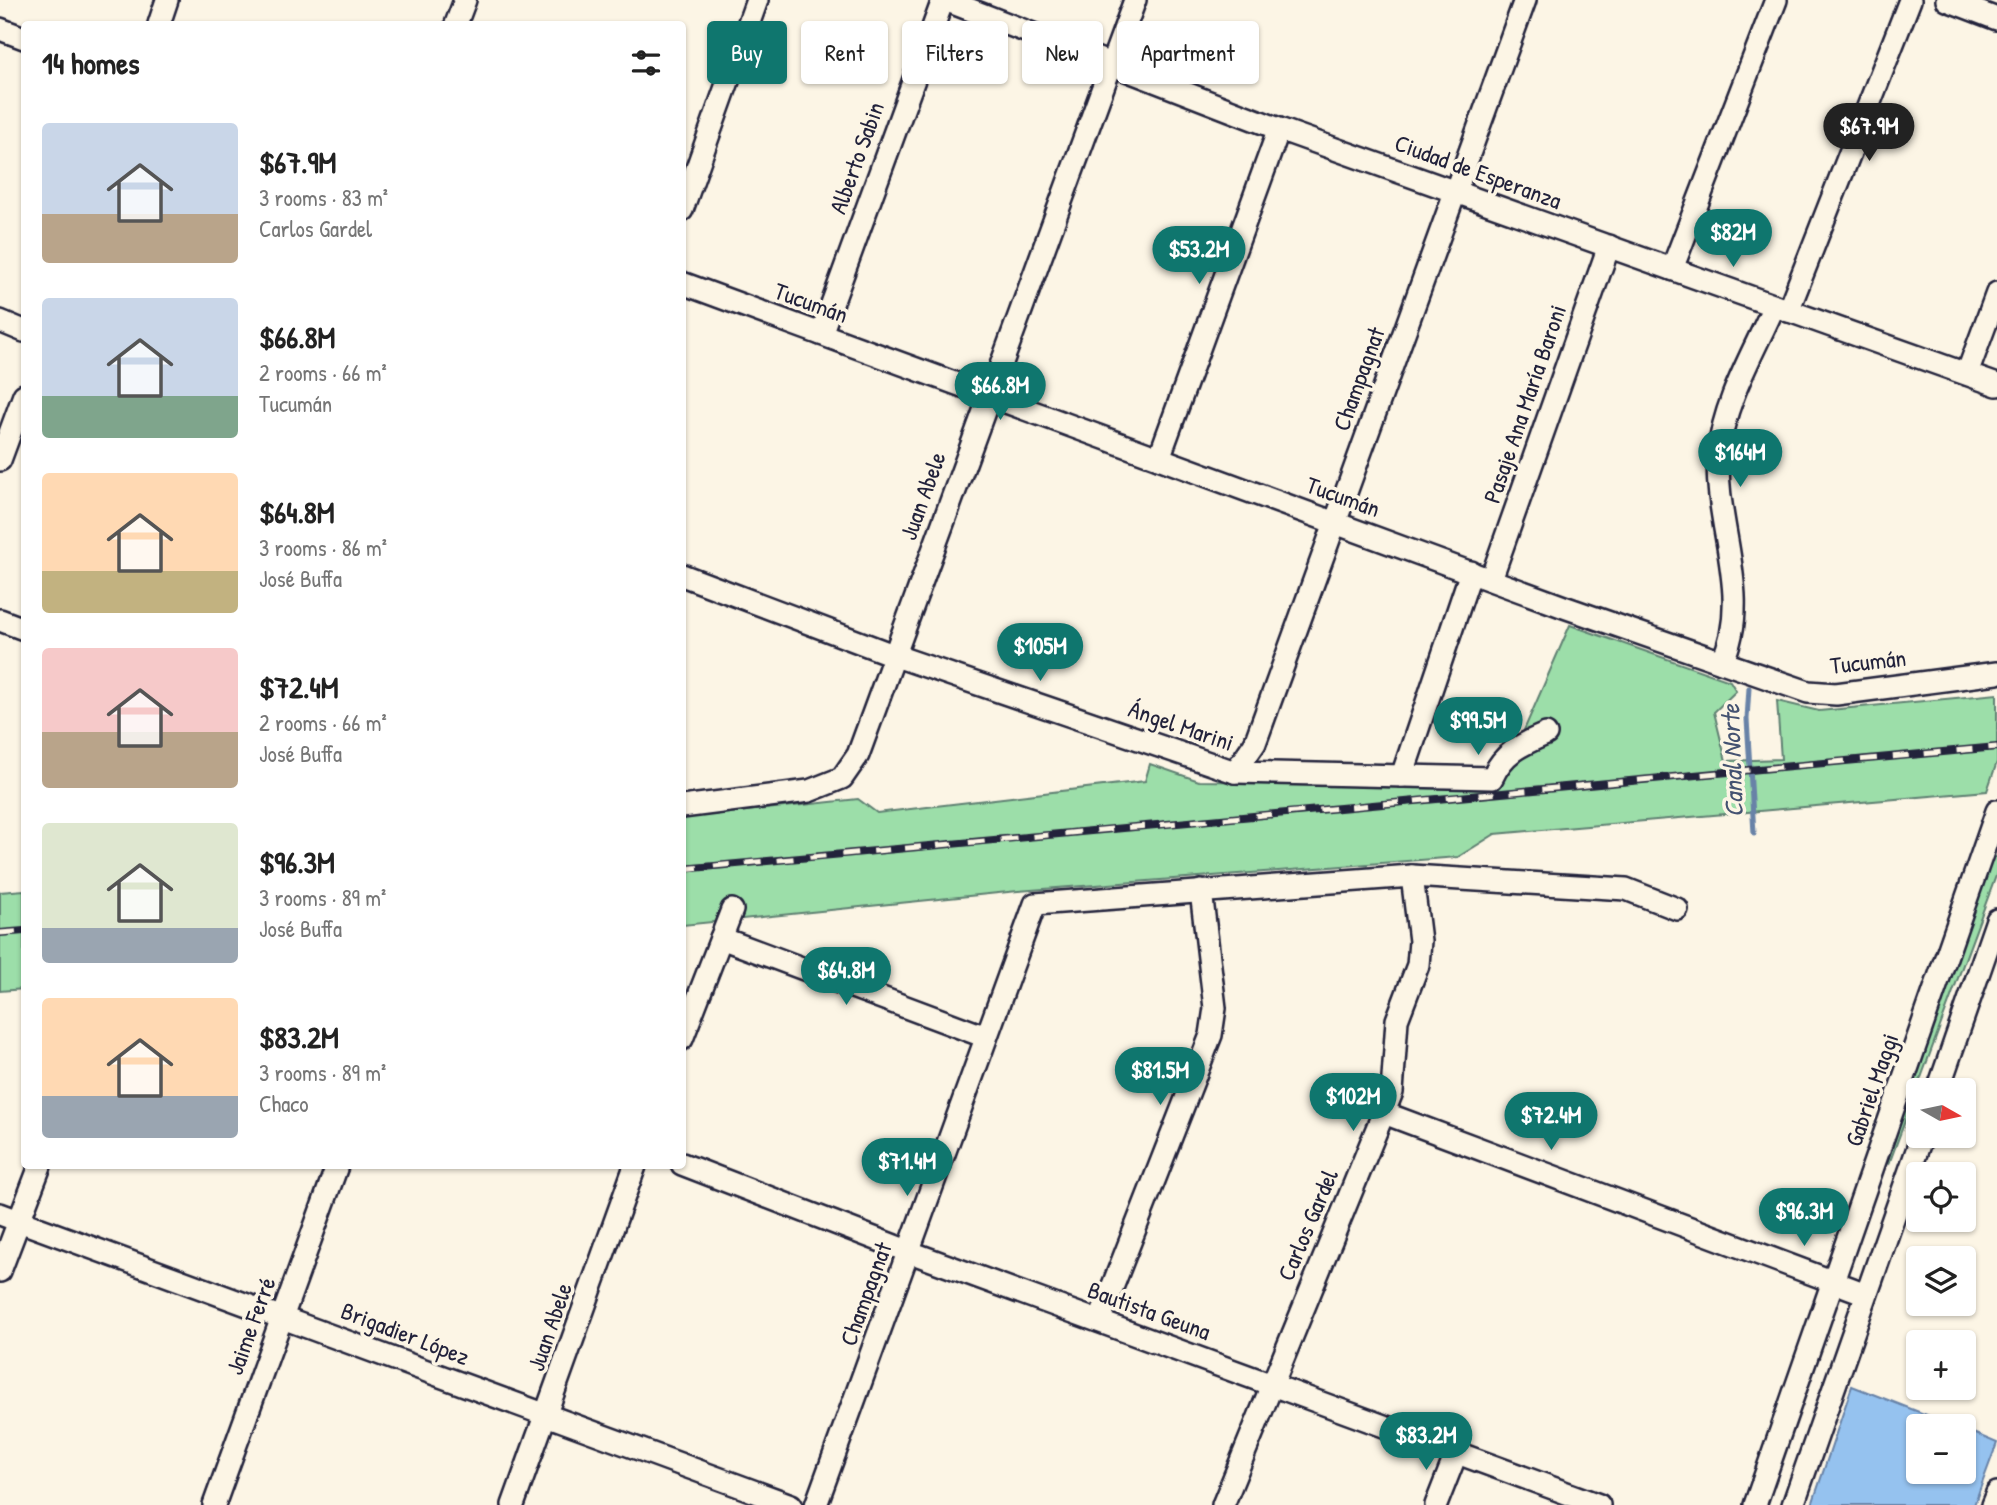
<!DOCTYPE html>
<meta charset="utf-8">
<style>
body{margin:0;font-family:"Patrick Hand",sans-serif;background:#f6f6f6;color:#222;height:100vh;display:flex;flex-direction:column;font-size:26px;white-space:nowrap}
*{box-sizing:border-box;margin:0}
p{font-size:23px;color:#767676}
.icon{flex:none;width:38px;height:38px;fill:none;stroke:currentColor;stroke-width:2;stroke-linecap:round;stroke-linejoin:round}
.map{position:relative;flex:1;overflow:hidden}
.side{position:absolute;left:21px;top:21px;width:665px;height:1148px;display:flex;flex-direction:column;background:#fff;border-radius:7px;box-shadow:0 2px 5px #0004}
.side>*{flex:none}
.guide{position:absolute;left:707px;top:21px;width:665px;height:63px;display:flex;gap:14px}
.needle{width:46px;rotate:99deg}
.fabs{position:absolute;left:1906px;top:1078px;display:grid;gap:14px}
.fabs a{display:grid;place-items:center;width:70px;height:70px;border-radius:7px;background:#fff;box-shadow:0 2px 5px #0004;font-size:35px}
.price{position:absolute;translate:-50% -60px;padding:0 16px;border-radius:24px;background:#0f766e;color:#fff;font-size:23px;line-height:46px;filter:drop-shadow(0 2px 4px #0008)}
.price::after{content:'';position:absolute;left:50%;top:42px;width:21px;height:16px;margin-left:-10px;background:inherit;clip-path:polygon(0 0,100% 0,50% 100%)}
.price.active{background:#222;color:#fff}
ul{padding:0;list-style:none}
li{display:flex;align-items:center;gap:21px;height:175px;padding:0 21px}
li span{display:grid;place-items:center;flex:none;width:196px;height:140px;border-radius:7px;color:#555}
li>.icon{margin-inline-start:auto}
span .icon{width:84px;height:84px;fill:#fffc;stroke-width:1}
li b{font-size:30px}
h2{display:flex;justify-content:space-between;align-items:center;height:84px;padding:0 21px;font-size:30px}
.chip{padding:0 24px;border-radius:7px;background:#fff;box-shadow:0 2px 5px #0004;font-size:24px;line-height:63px}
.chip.active{background:#0f766e;color:#fff}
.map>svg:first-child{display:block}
.green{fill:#9cdea9;stroke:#5f8072;stroke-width:2}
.water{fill:#95c2ef;stroke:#6782a7;stroke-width:2}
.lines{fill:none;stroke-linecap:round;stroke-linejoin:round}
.stream{stroke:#6782a7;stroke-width:5}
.minor-casing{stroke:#22223b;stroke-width:26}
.minor{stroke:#fcf5e5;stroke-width:21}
.rail-casing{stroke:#22223b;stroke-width:8}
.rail{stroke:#fcf5e5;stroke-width:5;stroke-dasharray:16;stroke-linecap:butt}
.labels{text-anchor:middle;stroke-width:7;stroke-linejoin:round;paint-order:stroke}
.street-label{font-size:24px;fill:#22223b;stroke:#fcf5e5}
.water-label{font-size:26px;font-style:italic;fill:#445271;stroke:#fcf5e5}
</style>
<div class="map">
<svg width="1997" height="1505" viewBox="0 0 1997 1505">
<rect width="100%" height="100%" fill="#fcf5e5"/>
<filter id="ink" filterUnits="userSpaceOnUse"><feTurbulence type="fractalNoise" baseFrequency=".0143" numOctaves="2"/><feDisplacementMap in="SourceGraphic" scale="14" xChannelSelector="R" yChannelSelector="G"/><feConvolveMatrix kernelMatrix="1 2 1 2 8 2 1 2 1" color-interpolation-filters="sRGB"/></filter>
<g filter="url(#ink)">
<!-- green -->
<g class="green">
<polygon points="1570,625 1730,681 1736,691 1714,712 1726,761 1781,759 1777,701 1819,711 1997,694 1997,762 1987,791 1495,834 1458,857 1018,891 683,925 682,818 858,799 877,813 1145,781 1150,764 1199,781 1500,785"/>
<polygon points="1993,856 1997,857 1997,873 1889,1164 1879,1160"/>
<polygon points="24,890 24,989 0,991 0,892"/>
</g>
<!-- water -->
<polygon class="water" points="1852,1386 1955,1426 1918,1426 1918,1472 1964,1472 1964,1429 1997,1443 1974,1505 1812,1505"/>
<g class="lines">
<!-- stream -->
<polyline class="stream" points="1749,688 1747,719 1754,833"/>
<defs>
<g id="minor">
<polyline points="945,0 1279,129 1997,385"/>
<polyline points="1947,0 1997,19"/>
<polyline points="159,24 167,0"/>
<polyline points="456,24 465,0"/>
<polyline points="0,29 24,38"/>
<polyline points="682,210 757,0"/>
<polyline points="1672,269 1776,0"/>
<polyline points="682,283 1564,607 1808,692 1836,694 1997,673"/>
<polyline points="1788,311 1910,0"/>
<polyline points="0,321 24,331"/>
<polyline points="821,334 943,0"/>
<polyline points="1967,374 1997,293"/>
<polyline points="1159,458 1279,129"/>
<polyline points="0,460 24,395"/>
<path d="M682 575 893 655 1235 772 1492 778C1503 753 1520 745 1546 734"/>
<polyline points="1491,579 1609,246"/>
<polyline points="0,620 24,629"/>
<path d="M1722 662C1754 595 1712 521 1719 451 1724 401 1754 352 1774 306"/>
<polyline points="1235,772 1255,743 1525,0"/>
<polyline points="1402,776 1471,572"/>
<polyline points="682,807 809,791 842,778 858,755 1135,0"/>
<polyline points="721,938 986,1037"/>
<polyline points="682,1039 732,910"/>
<polyline points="1938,1090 1997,920"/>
<polyline points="1384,1113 1866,1294"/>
<polyline points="682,1164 910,1252 1599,1505"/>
<polyline points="0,1214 791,1505"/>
<polyline points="0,1271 40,1166"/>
<polyline points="1099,1321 1211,1035 1215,1008 1201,891"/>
<polyline points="214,1505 337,1166"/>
<polyline points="513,1505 635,1166"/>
<polyline points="816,1505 1035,904 1412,876 1626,889 1677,909"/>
<polyline points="1223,1505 1392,1092 1397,1020 1418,965 1420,941 1412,876"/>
<polyline points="1436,1505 1456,1454"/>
<polyline points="1755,1505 1997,811"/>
<polyline points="1793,1505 1922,1136"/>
<polyline points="1992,1505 1997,1493"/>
</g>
</defs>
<!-- minor casing -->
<use href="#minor" class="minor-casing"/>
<!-- minor -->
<use href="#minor" class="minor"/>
<defs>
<g id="rail">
<polyline points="682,869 1997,747"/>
<polyline points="0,933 24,931"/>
</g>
</defs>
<!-- rail casing -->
<use href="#rail" class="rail-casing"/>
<!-- rail -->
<use href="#rail" class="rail"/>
</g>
</g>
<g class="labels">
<!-- street labels -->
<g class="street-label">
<text transform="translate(857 158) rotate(-70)" y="8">Alberto Sabin</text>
<text transform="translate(1478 172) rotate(20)" y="8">Ciudad de Esperanza</text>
<text transform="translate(811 303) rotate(20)" y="8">Tucumán</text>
<text transform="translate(1359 379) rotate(-70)" y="8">Champagnat</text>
<text transform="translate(1525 404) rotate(-71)" y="8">Pasaje Ana María Baroni</text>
<text transform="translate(923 496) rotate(-70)" y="8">Juan Abele</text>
<text transform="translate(1343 497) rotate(20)" y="8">Tucumán</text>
<text transform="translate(1868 662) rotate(-6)" y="8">Tucumán</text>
<text transform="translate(1181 726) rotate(19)" y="8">Ángel Marini</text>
<text transform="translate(1872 1090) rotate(-71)" y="8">Gabriel Maggi</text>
<text transform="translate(1308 1225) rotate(-67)" y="8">Carlos Gardel</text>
<text transform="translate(866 1294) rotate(-70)" y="8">Champagnat</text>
<text transform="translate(1149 1311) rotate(20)" y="8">Bautista Geuna</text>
<text transform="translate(251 1326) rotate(-70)" y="8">Jaime Ferré</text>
<text transform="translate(550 1327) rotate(-71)" y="8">Juan Abele</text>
<text transform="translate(405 1334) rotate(21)" y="8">Brigadier López</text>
</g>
<!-- water labels -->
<g class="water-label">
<text transform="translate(1732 761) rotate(-92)" y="9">Canal Norte</text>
</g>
</g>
</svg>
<div class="fabs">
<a><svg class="needle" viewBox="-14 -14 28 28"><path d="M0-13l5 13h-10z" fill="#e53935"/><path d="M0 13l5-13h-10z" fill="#767676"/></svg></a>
<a><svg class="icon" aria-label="locate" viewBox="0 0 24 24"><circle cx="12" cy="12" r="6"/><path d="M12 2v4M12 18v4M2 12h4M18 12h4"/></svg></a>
<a><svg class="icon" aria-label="layers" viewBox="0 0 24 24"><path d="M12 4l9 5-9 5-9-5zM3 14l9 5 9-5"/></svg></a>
<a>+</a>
<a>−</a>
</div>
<b class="price active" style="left:1869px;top:163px">$67.9M</b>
<b class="price" style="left:1733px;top:269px">$82M</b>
<b class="price" style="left:1199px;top:286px">$53.2M</b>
<b class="price" style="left:1000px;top:422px">$66.8M</b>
<b class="price" style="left:1740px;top:489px">$164M</b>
<b class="price" style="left:1040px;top:683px">$105M</b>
<b class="price" style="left:1478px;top:757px">$99.5M</b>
<b class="price" style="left:846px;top:1007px">$64.8M</b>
<b class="price" style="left:1160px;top:1107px">$81.5M</b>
<b class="price" style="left:1353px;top:1133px">$102M</b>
<b class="price" style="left:1551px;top:1152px">$72.4M</b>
<b class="price" style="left:907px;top:1198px">$71.4M</b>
<b class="price" style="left:1804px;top:1248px">$96.3M</b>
<b class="price" style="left:1426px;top:1472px">$83.2M</b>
<div class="guide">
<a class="chip active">Buy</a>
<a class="chip">Rent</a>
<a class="chip">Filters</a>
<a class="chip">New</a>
<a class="chip">Apartment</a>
</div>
<section class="side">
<h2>14 homes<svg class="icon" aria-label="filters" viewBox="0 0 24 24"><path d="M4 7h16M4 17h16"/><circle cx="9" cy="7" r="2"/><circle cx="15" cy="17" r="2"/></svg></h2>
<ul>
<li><span style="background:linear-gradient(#c9d6e8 65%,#b9a48a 0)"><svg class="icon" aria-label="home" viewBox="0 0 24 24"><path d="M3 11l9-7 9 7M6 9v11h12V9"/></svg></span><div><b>$67.9M</b><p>3 rooms · 83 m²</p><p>Carlos Gardel</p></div></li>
<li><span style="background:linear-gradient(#c9d6e8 70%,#7fa58c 0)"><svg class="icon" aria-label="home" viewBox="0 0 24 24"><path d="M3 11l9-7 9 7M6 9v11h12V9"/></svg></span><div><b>$66.8M</b><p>2 rooms · 66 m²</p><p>Tucumán</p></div></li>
<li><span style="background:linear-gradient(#ffd9b3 70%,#c2b280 0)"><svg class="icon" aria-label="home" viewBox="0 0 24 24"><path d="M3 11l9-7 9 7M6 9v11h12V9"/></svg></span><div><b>$64.8M</b><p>3 rooms · 86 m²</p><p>José Buffa</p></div></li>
<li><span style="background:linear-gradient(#f6c9c9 60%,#b9a48a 0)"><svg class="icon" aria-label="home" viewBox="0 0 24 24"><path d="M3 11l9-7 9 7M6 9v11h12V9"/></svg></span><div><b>$72.4M</b><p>2 rooms · 66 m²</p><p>José Buffa</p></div></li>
<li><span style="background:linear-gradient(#dfe7d0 75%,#9aa5b1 0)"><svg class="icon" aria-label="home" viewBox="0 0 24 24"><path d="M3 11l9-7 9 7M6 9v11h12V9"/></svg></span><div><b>$96.3M</b><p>3 rooms · 89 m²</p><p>José Buffa</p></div></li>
<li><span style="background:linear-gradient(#ffd9b3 70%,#9aa5b1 0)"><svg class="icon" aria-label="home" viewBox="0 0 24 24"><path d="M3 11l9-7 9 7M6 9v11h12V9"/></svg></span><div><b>$83.2M</b><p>3 rooms · 89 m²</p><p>Chaco</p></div></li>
</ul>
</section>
</div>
